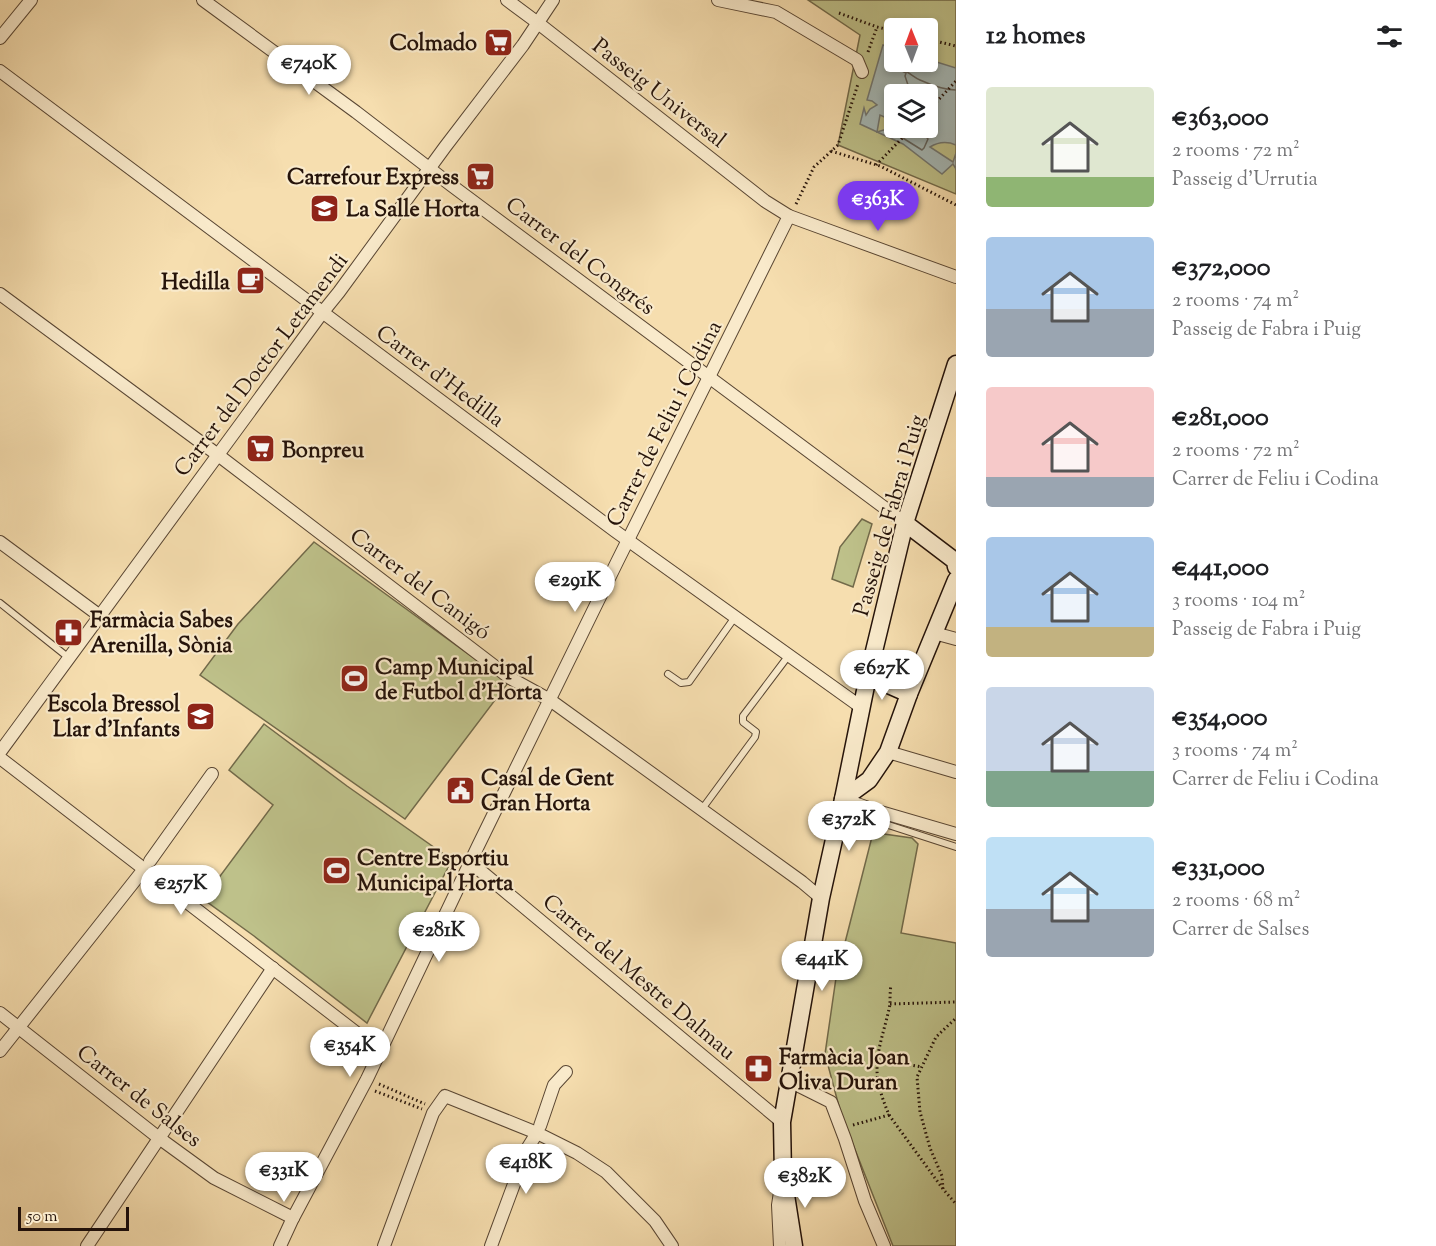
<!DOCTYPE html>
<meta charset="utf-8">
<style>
body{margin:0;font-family:"Sorts Mill Goudy",serif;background:#f2f2f2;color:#202124;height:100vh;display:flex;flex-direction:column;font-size:22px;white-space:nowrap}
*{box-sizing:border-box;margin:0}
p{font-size:20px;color:#757577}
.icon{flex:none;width:33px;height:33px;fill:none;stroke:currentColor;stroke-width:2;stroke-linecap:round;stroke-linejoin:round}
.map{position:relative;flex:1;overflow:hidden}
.side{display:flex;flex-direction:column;background:#fff;width:480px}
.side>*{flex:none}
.needle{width:39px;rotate:359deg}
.controls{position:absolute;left:884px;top:18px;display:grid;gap:12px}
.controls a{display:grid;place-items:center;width:54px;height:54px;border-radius:6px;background:#fff;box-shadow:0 3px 9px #0003;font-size:30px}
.scale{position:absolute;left:18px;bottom:15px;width:111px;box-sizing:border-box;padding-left:6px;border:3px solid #25130a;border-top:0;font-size:16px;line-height:21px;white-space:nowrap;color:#25130a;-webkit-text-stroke:4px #f9eacb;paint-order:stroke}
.price{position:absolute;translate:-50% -51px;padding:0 14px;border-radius:21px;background:#fff;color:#222;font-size:20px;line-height:39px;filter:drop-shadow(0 2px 3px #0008)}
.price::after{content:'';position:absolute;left:50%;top:36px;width:18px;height:14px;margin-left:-9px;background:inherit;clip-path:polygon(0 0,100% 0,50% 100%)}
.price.selected{background:#7c3aed;color:#fff}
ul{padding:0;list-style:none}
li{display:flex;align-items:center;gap:18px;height:150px;padding:0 30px}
li span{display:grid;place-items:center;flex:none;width:168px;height:120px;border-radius:6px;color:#555}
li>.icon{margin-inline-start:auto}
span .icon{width:72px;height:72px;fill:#fffc;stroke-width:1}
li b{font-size:26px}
h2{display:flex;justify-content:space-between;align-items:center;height:72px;padding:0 30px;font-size:26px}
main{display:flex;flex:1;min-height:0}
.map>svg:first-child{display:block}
.green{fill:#bec18a;stroke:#726a4a;stroke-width:1.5;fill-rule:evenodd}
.water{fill:#a4b9b8;stroke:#717772;stroke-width:1.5;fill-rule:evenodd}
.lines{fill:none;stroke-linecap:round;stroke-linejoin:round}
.shore{stroke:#646661;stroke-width:1.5}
.lane-casing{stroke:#594633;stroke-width:8}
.street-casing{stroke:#594633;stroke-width:14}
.secondary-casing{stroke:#25130a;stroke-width:19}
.path{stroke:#25130a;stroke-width:3;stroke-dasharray:1.5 3;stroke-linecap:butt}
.lane{stroke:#f9eacb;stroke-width:6}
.street{stroke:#f9eacb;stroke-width:12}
.secondary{stroke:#f9eacb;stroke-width:16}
.labels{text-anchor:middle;stroke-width:4.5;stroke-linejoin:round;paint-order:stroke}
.poi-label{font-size:22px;font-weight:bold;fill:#25130a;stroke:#f9eacb;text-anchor:start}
.street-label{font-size:22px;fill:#25130a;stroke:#f9eacb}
</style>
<main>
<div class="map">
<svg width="956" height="1246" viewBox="0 0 956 1246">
<rect width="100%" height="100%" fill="#f6deaf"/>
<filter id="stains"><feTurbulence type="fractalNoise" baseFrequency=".00333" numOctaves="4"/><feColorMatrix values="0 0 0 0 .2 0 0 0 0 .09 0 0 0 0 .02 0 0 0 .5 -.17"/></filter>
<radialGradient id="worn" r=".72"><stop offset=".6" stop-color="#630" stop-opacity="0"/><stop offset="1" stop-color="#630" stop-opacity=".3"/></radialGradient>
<!-- green -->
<g class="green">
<path d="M808 0H956V194L838 145 860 35ZM894 28H927V62H894ZM894 94H927V128H894Z"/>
<polygon points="862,519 872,524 853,587 832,579 840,547"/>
<polygon points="314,542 508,683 405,819 200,675 238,624"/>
<polygon points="264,724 347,786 452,860 367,1023 254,936 203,899 273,805 229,770"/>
<polygon points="875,825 884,834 912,838 918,844 901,933 956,943 956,1246 893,1246 841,1114 825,1054 836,978"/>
</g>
<!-- water -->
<path class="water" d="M883 45 894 48V62H927V59L956 68V145C947 141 938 142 930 147L953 162 956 153V169L953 164 942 174 903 144 860 124 864 108 866 115 870 109 877 105 872 101 867 100ZM894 94H927V128L894 127 877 132 880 115 889 119 894 123Z"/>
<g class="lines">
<!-- shore -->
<g class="shore">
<path d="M911 94 905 76 906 73 902 71 904 67 907 69V72C911 74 915 78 920 80 931 85 944 90 956 90"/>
<polyline points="900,128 897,132 898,135 922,150 924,148 928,139 923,133 922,128"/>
</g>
<defs>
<g id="lane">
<polyline points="0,603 69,658"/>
<polyline points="668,674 681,683 689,682 735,617"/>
<polyline points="702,809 755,737 756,732 743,722 743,716 789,655"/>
<polyline points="868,810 869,814 876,821 956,847"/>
</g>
<g id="street">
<polyline points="203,0 356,112 451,185 905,523"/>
<polyline points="507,0 538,23 765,201 789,216 956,277"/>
<polyline points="718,0 776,12 857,60 862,72"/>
<polyline points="0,38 31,0"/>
<polyline points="0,71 615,531 861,707"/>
<polyline points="0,294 218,455 510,678 550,700 802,882 821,898"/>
<polyline points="0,542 100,616"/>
<polyline points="934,633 956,639"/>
<polyline points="0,752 322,313 339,292 445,147 523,45 553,0"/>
<polyline points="888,752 956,772"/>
<polyline points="0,758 380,1051"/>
<polyline points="843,799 877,811 956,834"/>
<polyline points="150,861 212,774"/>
<polyline points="470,862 782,1122"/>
<polyline points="0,1013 159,1138 214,1178 293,1218"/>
<polyline points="0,1051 144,869"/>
<polyline points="789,1081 831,1102 845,1139 865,1201 884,1246"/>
<polyline points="540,1126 554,1085 566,1072"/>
<polyline points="87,1246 273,968"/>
<polyline points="280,1246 292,1220 367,1079 478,846 617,562 789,216"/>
<polyline points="384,1246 433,1113 445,1096 537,1133 577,1153 606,1172 655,1221 672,1246"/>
<polyline points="491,1246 527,1149 537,1133"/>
<polyline points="780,1246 778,1205 781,1186"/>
</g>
<g id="secondary">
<polyline points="905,523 955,561 956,567"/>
<polyline points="868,676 909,694"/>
<polyline points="843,799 869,780 888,752 909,694 956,580"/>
<polyline points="794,1246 783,1176 782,1122 821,898 843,799 868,676 905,523 956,364"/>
</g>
</defs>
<!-- lane casing -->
<use href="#lane" class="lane-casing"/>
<!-- street casing -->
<use href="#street" class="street-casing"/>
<!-- secondary casing -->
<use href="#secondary" class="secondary-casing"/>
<!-- path -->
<g class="path">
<polyline points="839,13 877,27 894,31"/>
<polyline points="927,39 956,46"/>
<polyline points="868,52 877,27"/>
<polyline points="927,112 956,81"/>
<polyline points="831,151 880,166 956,205"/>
<polyline points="876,165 912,128"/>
<polyline points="796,204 814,167 838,145 858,84"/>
<polyline points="890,1004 956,1002"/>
<polyline points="878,1059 922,1067"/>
<polyline points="379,1084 425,1104"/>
<polyline points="375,1091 422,1109"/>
<polyline points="889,1115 943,1189 956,1204"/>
<path d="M853 1125 889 1115C883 1100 877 1085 877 1069 877 1047 886 1026 890 1004 890 998 890 991 891 985"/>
<polyline points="943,1189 942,1176 930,1148 920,1112 917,1077 936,1037 956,1018"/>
</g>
<!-- lane -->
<use href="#lane" class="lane"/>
<!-- street -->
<use href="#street" class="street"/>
<!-- secondary -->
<use href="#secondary" class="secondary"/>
</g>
<!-- icons -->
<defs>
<symbol id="supermarket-square" viewBox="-11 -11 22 22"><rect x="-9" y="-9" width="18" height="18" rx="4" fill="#8f2418" stroke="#f9eacb"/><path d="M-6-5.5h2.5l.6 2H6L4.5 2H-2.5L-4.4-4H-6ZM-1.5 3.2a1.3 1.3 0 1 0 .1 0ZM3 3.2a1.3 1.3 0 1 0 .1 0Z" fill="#fff"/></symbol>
<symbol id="school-square" viewBox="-11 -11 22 22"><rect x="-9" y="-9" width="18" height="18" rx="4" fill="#8f2418" stroke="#f9eacb"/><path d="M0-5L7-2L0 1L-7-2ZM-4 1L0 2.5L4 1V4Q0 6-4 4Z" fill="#fff"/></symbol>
<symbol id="cafe-square" viewBox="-11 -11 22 22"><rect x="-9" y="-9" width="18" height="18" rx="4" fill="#8f2418" stroke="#f9eacb"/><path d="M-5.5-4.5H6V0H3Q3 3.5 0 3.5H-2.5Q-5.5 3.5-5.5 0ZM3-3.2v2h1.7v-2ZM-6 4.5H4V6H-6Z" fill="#fff"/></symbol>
<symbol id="pharmacy-square" viewBox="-11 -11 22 22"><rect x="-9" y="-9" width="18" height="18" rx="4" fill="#8f2418" stroke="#f9eacb"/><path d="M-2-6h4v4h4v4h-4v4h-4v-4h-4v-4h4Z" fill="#fff"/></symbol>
<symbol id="stadium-square" viewBox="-11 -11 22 22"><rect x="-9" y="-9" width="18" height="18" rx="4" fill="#8f2418" stroke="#f9eacb"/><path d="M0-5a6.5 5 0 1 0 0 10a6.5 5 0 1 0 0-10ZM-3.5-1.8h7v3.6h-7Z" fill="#fff"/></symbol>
<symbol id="civic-square" viewBox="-11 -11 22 22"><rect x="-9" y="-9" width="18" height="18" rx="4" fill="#8f2418" stroke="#f9eacb"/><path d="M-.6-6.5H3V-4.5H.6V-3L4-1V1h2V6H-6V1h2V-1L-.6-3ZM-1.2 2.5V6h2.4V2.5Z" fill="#fff"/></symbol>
</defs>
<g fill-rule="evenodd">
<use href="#supermarket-square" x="482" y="26" width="33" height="33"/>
<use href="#supermarket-square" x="464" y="160" width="33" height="33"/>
<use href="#school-square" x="308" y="192" width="33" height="33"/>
<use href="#cafe-square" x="234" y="264" width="33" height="33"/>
<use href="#supermarket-square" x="244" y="432" width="33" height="33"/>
<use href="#pharmacy-square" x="52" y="616" width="33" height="33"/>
<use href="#stadium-square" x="338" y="662" width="33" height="33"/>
<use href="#school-square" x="184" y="700" width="33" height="33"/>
<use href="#civic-square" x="444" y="774" width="33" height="33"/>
<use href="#stadium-square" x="320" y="854" width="33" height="33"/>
<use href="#pharmacy-square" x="742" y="1052" width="33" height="33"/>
</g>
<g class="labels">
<!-- poi labels -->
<g class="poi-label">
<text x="477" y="50" text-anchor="end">Colmado</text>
<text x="459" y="184" text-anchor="end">Carrefour Express</text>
<text x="346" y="216">La Salle Horta</text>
<text x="230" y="289" text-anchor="end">Hedilla</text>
<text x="282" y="457">Bonpreu</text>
<text x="90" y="627">Farmàcia Sabes<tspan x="90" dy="25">Arenilla, Sònia</tspan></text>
<text x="375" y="674">Camp Municipal<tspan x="375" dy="25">de Futbol d'Horta</tspan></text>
<text x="180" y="711" text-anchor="end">Escola Bressol<tspan x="180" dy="25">Llar d'Infants</tspan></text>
<text x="481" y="785">Casal de Gent<tspan x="481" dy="25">Gran Horta</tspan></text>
<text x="357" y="865">Centre Esportiu<tspan x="357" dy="25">Municipal Horta</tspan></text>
<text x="779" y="1064">Farmàcia Joan<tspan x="779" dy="25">Oliva Duran</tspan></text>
</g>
<!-- street labels -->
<g class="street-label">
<text transform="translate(660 92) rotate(38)" y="8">Passeig Universal</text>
<text transform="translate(581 255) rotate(37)" y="8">Carrer del Congrés</text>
<text transform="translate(260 364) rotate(-53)" y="8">Carrer del Doctor Letamendi</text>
<text transform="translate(441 375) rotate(37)" y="8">Carrer d'Hedilla</text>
<text transform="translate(663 423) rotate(-63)" y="8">Carrer de Feliu i Codina</text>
<text transform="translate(888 515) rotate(-74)" y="8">Passeig de Fabra i Puig</text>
<text transform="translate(421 583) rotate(37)" y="8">Carrer del Canigó</text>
<text transform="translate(640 976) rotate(40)" y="8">Carrer del Mestre Dalmau</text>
<text transform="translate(140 1095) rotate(38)" y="8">Carrer de Salses</text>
</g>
</g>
<rect width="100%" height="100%" filter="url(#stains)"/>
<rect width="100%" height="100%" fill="url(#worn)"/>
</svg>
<div class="controls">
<a><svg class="needle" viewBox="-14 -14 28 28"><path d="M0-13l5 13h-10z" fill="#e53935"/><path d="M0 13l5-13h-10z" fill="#757577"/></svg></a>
<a><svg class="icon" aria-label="layers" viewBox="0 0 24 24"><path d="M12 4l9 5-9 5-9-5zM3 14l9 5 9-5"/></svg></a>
</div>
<div class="scale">50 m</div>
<b class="price" style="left:309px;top:96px">€740K</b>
<b class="price selected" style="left:878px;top:232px">€363K</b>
<b class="price" style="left:575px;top:613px">€291K</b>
<b class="price" style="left:882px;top:701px">€627K</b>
<b class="price" style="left:849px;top:852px">€372K</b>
<b class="price" style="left:181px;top:916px">€257K</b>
<b class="price" style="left:439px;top:963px">€281K</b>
<b class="price" style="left:822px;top:992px">€441K</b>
<b class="price" style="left:350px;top:1078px">€354K</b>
<b class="price" style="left:526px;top:1195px">€418K</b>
<b class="price" style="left:284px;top:1203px">€331K</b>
<b class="price" style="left:805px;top:1209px">€382K</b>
</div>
<section class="side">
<h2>12 homes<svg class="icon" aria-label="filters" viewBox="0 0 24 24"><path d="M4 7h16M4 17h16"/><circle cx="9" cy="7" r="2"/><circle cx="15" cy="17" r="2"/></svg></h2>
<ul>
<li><span style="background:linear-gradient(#dfe7d0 75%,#8fb573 0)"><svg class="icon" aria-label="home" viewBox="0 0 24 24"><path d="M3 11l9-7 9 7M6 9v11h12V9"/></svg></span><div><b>€363,000</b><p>2 rooms · 72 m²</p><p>Passeig d'Urrutia</p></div></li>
<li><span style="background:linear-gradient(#a9c7e8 60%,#9aa5b1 0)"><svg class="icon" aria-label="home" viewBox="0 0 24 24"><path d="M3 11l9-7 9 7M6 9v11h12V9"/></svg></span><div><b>€372,000</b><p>2 rooms · 74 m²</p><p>Passeig de Fabra i Puig</p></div></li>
<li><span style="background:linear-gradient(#f6c9c9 75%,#9aa5b1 0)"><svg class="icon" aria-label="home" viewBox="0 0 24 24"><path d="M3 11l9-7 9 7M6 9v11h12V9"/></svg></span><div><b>€281,000</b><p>2 rooms · 72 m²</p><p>Carrer de Feliu i Codina</p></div></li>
<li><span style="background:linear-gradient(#a9c7e8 75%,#c2b280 0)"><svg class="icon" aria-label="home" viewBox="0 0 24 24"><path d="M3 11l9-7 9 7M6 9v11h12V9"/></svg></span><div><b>€441,000</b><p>3 rooms · 104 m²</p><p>Passeig de Fabra i Puig</p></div></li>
<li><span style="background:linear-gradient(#c9d6e8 70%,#7fa58c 0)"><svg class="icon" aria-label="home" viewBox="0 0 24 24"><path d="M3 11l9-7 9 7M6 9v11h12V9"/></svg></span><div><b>€354,000</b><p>3 rooms · 74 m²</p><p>Carrer de Feliu i Codina</p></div></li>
<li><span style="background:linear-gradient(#bfe0f5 60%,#9aa5b1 0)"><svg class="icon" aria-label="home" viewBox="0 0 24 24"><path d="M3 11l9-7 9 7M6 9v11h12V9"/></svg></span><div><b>€331,000</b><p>2 rooms · 68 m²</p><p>Carrer de Salses</p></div></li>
</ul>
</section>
</main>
